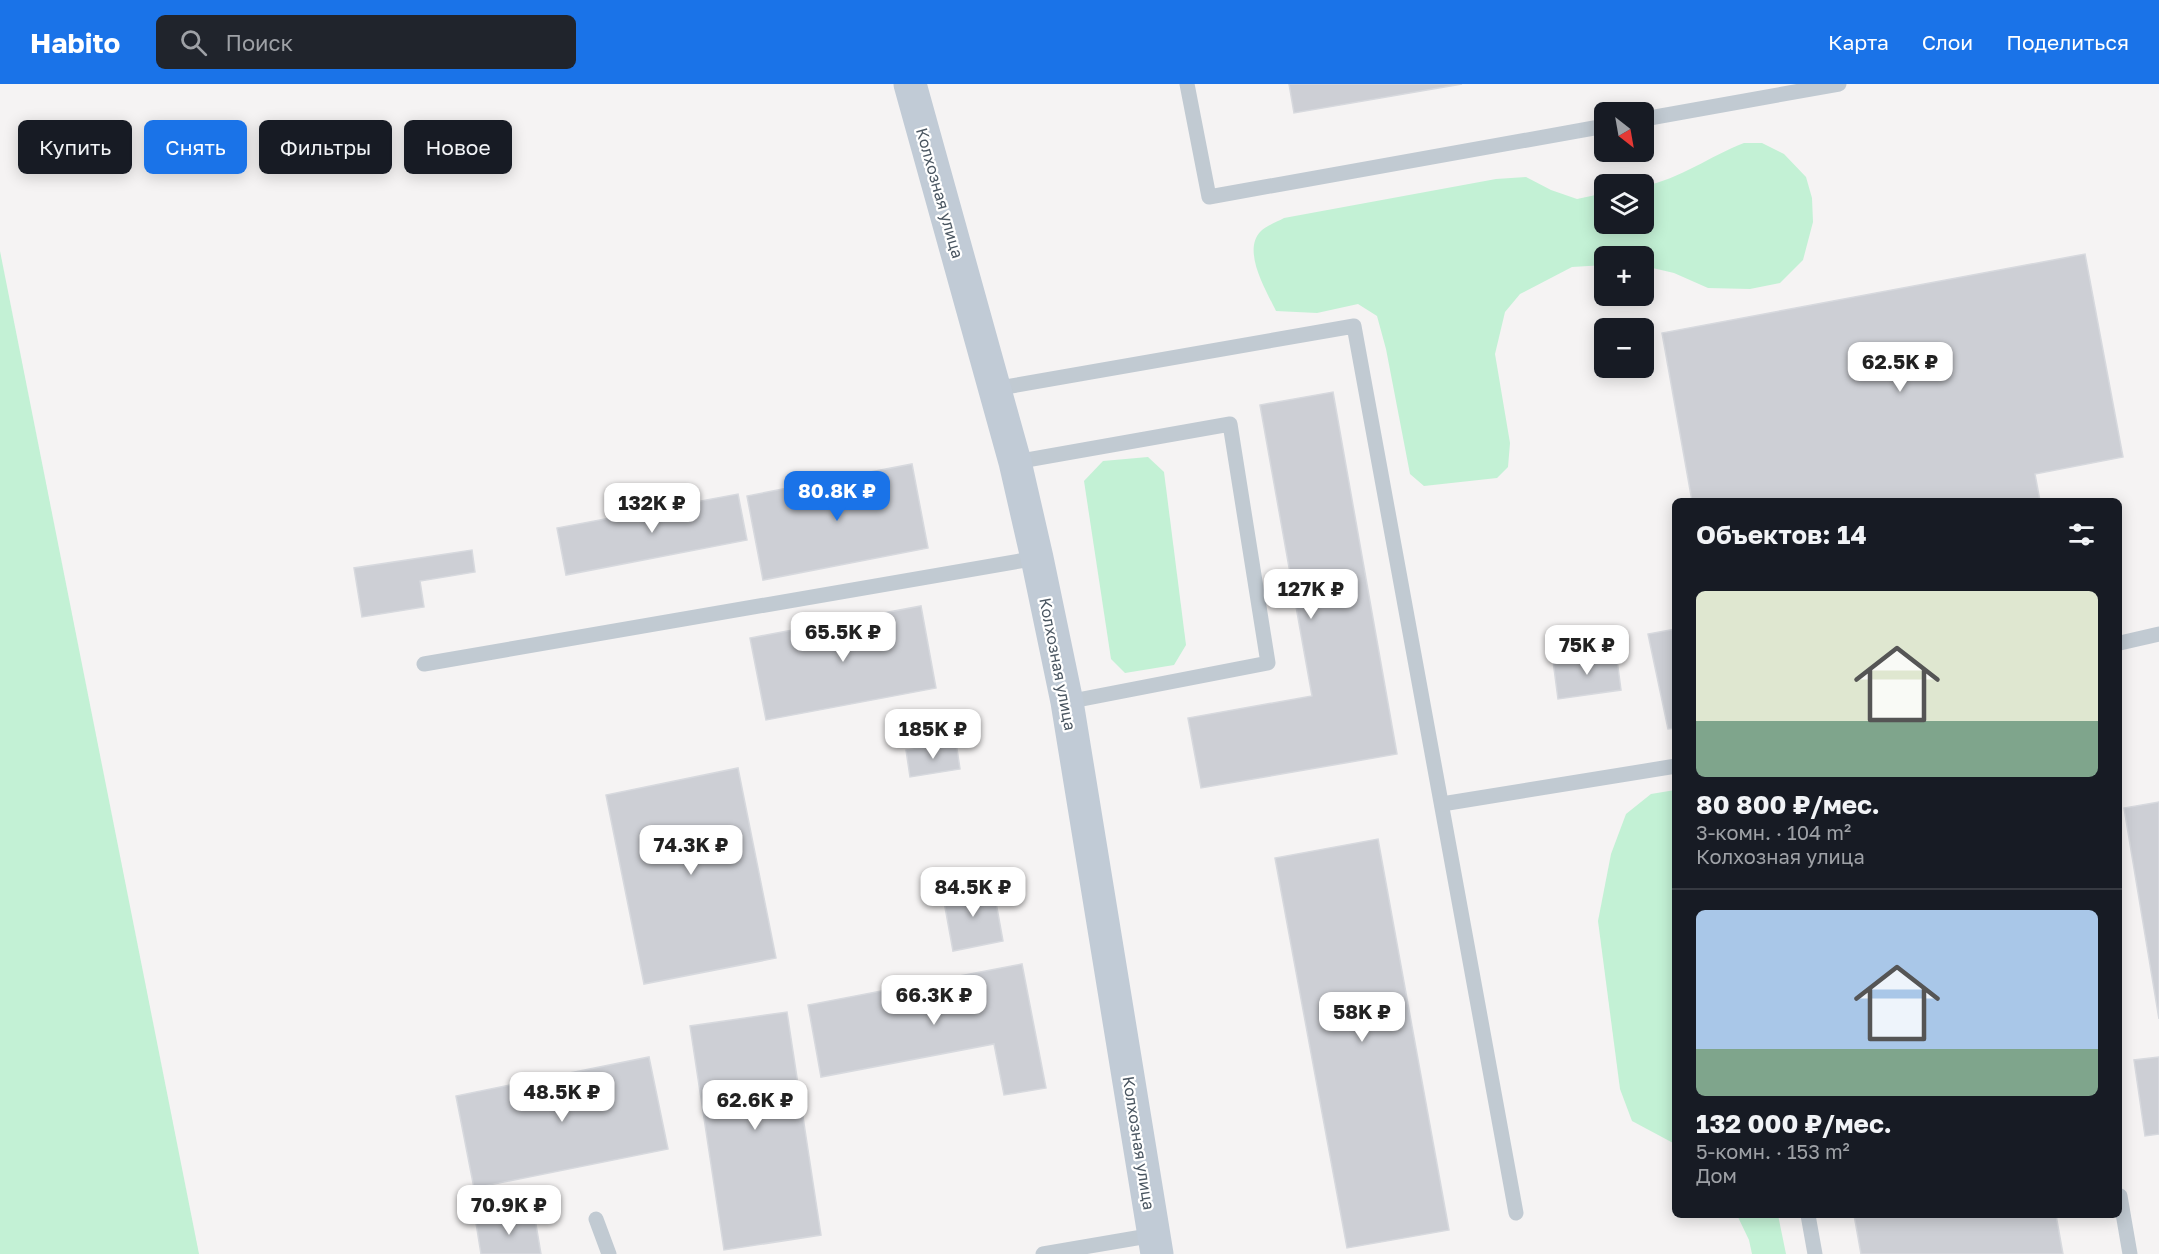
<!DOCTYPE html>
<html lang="ru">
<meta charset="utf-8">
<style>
body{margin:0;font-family:"Golos Text",sans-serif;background:#20242c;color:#f1f3f6;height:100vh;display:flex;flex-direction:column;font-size:22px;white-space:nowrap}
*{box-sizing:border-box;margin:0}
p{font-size:20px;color:#9ea1a6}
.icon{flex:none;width:33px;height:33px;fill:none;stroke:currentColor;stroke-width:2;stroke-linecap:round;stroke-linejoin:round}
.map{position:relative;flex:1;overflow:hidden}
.sheet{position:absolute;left:1672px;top:414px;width:450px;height:720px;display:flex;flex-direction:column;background:#171b24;border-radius:9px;box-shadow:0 3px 15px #0003}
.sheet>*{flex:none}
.guide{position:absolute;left:18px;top:36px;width:570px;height:54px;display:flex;gap:12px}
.needle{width:39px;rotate:149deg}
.fabs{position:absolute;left:1594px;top:18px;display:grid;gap:12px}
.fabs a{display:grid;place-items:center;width:60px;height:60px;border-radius:9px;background:#171b24;box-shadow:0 3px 15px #0003;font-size:30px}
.price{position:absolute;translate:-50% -51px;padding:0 14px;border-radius:12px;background:#fff;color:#222;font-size:20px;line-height:39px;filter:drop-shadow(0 2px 3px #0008)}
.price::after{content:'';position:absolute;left:50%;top:36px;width:18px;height:14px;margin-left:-9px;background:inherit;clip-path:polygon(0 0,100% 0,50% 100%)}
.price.on{background:#1a73e8;color:#fff}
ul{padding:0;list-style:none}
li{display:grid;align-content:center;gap:12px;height:318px;padding:0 24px}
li+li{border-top:2px solid #363941}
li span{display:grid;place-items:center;height:186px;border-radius:9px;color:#555}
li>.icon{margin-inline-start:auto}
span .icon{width:108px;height:108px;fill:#fffc;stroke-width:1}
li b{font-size:26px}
h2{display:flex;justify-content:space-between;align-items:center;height:72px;padding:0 24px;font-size:26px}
.chip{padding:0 21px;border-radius:9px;background:#171b24;box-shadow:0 3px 15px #0003;font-size:21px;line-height:54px}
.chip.on{background:#1a73e8;color:#fff}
header{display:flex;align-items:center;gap:36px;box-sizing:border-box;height:84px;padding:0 30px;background:#1a73e8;color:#fff}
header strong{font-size:28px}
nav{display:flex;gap:33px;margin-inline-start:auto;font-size:21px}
.search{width:420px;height:54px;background:#20242c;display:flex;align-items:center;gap:15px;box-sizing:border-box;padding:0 21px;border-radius:9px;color:#9ea1a6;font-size:22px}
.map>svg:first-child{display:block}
.green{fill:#c3f1d5}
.building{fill:#cdcfd5;stroke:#d7d9de;stroke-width:1.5}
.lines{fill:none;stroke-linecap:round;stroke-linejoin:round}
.lane{stroke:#c1cad2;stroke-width:15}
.secondary{stroke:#c1cbd6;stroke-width:33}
.labels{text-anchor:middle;stroke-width:4.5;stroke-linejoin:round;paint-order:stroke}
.street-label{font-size:16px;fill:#4a5661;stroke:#fff}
</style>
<header>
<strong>Habito</strong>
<div class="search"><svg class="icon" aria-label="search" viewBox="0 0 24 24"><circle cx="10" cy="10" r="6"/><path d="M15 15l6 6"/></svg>Поиск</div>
<nav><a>Карта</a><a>Слои</a><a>Поделиться</a></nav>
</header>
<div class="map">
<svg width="2159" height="1170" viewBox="0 0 2159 1170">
<rect width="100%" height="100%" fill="#f5f3f3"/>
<!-- green -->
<g class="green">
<path d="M1744 59H1762L1784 70 1806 93 1812 114 1813 138 1803 176 1780 199 1750 205 1708 204 1674 189 1644 182V172H1605V181L1572 183 1520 210 1505 228 1495 270 1510 359 1508 383 1497 394 1424 402 1410 390 1386 265 1377 232 1358 220 1317 229 1276 227C1267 208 1242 168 1260 148 1265 142 1277 138 1284 134L1496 95 1526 93 1551 106 1577 115 1605 109V140H1644V102C1680 95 1710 72 1744 59Z"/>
<polygon points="0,167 199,1170 0,1170"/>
<polygon points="1148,373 1164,388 1186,561 1174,581 1125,589 1111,575 1084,397 1103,377"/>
<polygon points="1675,706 1676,706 1675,1060 1632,1037 1620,1005 1598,837 1611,770 1626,730 1651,710"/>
<polygon points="1737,1131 1778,1131 1786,1170 1752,1170 1749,1156"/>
</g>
<!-- building -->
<g class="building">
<polygon points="1289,0 1462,0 1294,29"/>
<polygon points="2085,170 2123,373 2035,390 2040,417 1692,417 1662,249"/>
<polygon points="1333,308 1397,670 1201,704 1188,634 1312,612 1260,321"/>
<polygon points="912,380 928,464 763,496 747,412"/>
<polygon points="738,410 747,456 566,491 557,444"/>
<polygon points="472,466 475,488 420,497 424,523 362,533 354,484"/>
<polygon points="921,522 936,604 766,636 750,554"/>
<polygon points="1676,545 1676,644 1668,645 1648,550"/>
<polygon points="1616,568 1621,606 1558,615 1553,577"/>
<polygon points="956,658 960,685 910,693 906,666"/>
<polygon points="738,684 776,874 644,900 606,711"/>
<polygon points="2159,718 2159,935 2124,724"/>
<polygon points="1378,755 1449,1146 1347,1164 1275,774"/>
<polygon points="993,802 1003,857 953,867 943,812"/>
<polygon points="1022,880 1046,1004 1004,1011 994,960 821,993 808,921"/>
<polygon points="787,928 821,1151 724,1166 690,942"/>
<polygon points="649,973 668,1065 474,1104 456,1012"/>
<polygon points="2159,973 2159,1050 2145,1052 2134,976"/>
<polygon points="534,1129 541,1170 481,1170 476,1139"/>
<polygon points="1854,1131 2056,1131 2063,1170 1861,1170"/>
</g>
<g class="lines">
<!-- lane -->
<g class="lane">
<polyline points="1187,0 1209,113 1605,42"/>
<polyline points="1644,35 1839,0"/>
<polyline points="994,305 1354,242 1516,1129"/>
<polyline points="1015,378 1230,340 1268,579 1067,618"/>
<polyline points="2120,559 2159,550"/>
<polyline points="424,580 1037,474"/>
<polyline points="1442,720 1676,682"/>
<polyline points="2120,1112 2130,1170"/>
<polyline points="1808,1131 1815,1170"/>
<polyline points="596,1135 609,1170"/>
<polyline points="1043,1170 1154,1151"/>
</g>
<!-- secondary -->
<polyline class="secondary" points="910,0 1015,378 1037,474 1067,618 1157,1170"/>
</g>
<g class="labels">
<!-- street labels -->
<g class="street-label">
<text transform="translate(940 109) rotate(74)" y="6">Колхозная улица</text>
<text transform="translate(1058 580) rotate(79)" y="6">Колхозная улица</text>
<text transform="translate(1139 1059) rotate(81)" y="6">Колхозная улица</text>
</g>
</g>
</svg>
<div class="fabs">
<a><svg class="needle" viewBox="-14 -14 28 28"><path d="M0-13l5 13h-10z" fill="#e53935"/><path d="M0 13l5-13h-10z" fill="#9ea1a6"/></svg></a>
<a><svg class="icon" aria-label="layers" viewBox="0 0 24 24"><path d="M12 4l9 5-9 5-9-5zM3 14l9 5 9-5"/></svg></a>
<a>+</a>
<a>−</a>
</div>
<b class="price" style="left:1900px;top:309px">62.5K ₽</b>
<b class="price on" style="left:837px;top:438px">80.8K ₽</b>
<b class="price" style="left:652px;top:450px">132K ₽</b>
<b class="price" style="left:1311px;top:536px">127K ₽</b>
<b class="price" style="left:843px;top:579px">65.5K ₽</b>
<b class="price" style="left:1587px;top:592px">75K ₽</b>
<b class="price" style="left:933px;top:676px">185K ₽</b>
<b class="price" style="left:691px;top:792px">74.3K ₽</b>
<b class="price" style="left:973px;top:834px">84.5K ₽</b>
<b class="price" style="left:934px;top:942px">66.3K ₽</b>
<b class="price" style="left:1362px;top:959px">58K ₽</b>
<b class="price" style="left:562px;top:1039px">48.5K ₽</b>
<b class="price" style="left:755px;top:1047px">62.6K ₽</b>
<b class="price" style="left:509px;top:1152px">70.9K ₽</b>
<div class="guide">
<a class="chip">Купить</a>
<a class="chip on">Снять</a>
<a class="chip">Фильтры</a>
<a class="chip">Новое</a>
</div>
<section class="sheet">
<h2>Объектов: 14<svg class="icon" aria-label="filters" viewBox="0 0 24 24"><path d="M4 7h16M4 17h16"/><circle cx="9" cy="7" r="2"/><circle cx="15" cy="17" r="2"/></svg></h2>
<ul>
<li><span style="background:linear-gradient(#dfe7d0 70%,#7fa58c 0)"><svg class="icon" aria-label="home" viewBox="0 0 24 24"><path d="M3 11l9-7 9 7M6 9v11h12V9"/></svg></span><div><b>80 800 ₽/мес.</b><p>3-комн. · 104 m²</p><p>Колхозная улица</p></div></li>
<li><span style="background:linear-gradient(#a9c7e8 75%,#7fa58c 0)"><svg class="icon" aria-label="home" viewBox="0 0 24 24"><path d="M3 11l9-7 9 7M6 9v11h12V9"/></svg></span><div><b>132 000 ₽/мес.</b><p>5-комн. · 153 m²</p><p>Дом</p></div></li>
</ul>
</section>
</div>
